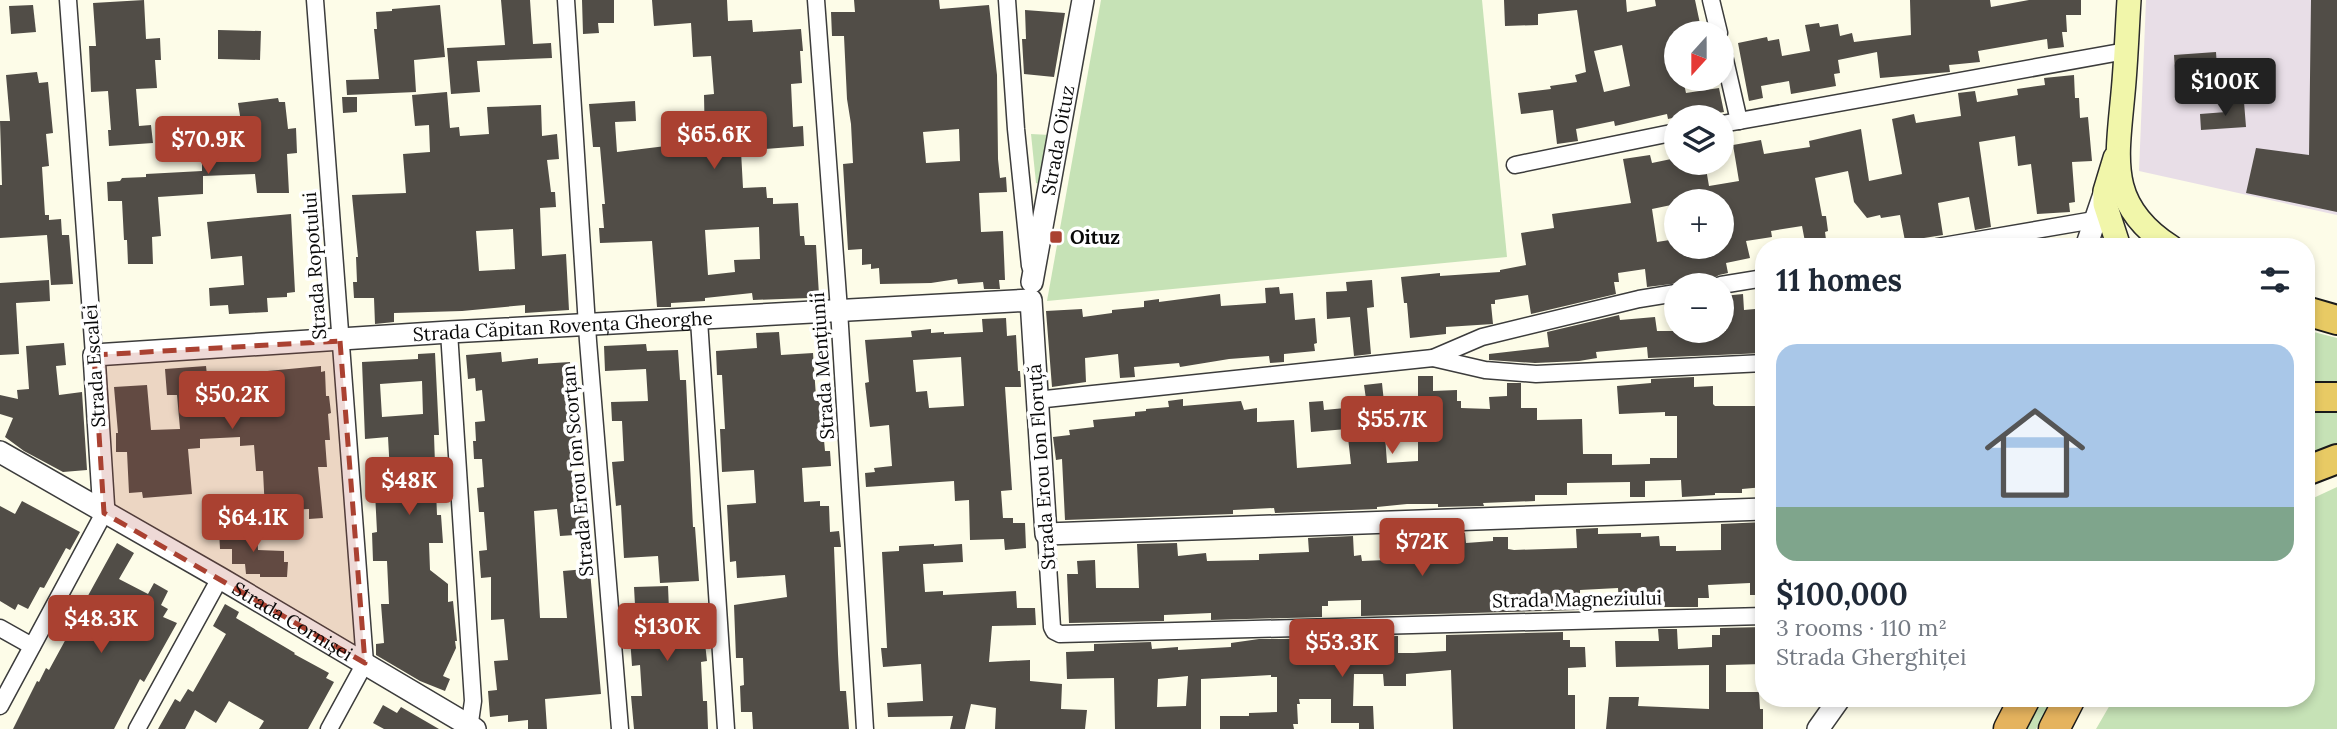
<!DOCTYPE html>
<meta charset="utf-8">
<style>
body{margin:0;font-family:Lora,serif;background:#f6f6f7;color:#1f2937;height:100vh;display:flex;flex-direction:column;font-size:26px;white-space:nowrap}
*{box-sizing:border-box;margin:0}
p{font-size:23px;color:#747a83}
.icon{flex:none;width:38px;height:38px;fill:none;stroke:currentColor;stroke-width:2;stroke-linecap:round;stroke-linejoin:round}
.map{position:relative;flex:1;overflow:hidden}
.panel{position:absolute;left:1755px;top:238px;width:560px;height:469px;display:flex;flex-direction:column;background:#fff;border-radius:28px;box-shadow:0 4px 10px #0003}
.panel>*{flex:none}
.needle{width:46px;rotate:201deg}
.tools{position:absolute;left:1664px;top:21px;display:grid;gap:14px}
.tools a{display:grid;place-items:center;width:70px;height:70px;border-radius:50%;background:#fff;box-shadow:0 4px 10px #0003;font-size:35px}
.price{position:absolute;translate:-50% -60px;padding:0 16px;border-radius:7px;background:#aa4131;color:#fff;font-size:23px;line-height:46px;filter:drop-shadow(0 2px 4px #0008)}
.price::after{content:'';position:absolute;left:50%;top:42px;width:21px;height:16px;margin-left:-10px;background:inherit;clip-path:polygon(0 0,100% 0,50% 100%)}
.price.active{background:#222;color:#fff}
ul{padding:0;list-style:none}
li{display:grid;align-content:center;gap:14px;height:371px;padding:0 21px}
li span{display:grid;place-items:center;height:217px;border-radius:21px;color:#555}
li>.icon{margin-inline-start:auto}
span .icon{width:126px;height:126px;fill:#fffc;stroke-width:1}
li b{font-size:30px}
h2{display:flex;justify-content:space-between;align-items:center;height:84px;padding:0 21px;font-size:30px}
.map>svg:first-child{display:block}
.industrial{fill:#e8dee7}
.green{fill:#c6e2b6}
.building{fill:#514d47;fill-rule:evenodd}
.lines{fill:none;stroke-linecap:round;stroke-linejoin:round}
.minor-casing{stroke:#3c3c3c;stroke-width:19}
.tertiary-casing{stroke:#3c3c3c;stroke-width:24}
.secondary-casing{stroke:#2b2b2b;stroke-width:26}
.trunk-casing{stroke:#1a1a1a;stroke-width:32}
.motorway-casing{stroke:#1a1a1a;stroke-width:33}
.minor{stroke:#fff;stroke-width:16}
.tertiary{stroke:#fff;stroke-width:21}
.secondary{stroke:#f1f6aa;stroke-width:23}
.trunk{stroke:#e8ca64;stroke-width:28}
.motorway{stroke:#e5b35e;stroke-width:30}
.marked{fill:#aa4131;fill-opacity:0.2;stroke:#aa4131;stroke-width:5;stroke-dasharray:14 9;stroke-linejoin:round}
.poi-dot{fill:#aa4131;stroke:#fff;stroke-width:2.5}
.labels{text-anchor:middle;stroke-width:7;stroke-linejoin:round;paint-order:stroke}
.street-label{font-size:19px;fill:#090909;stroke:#fff}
.poi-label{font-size:19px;font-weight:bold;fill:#090909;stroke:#fff;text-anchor:start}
</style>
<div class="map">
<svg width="2337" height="729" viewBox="0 0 2337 729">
<rect width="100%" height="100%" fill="#fdfce8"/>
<!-- industrial -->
<polygon class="industrial" points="2146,0 2337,0 2337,215 2139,171"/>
<!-- green -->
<g class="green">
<polygon points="1101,0 1482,0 1507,257 1047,301"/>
<polygon points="1031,134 1050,135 1040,184 1036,183"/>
<polygon points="2306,330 2337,338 2337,387 2307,388"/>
<polygon points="2337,406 2337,449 2306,461 2306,407"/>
<polygon points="2337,487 2337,729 2096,729 2114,698 2306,698 2307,501"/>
<polygon points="2041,698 2054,698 2036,729 2026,729"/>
</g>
<!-- building -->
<g class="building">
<polygon points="144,0 146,39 160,38 161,60 155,60 157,88 136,89 139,126 151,125 153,143 109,146 108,130 111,130 108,91 91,92 89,46 96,46 93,3"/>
<polygon points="501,0 530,0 533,44 551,43 552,58 477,61 480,92 451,94 447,48 505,45"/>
<polygon points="582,0 614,0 614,23 598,23 599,33 583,34"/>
<path d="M652 0H727L728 21 752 20 753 32 801 29 803 51H800L802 83 791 84 793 127 803 126 804 146 741 151 743 188 766 187 767 198H773V204L798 203 800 236H804L805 245H816L819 295 809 296V298L753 300 752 293 705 298V301L671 303V307H657L652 241 600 243 599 228H604L602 204H605L600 147H593L589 104 635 101 636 121 615 122 617 152 666 146 667 150 705 147 704 95 714 94 711 56 693 57 691 23 654 26ZM759 227 760 259 734 260 735 272 708 275 705 230Z"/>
<path d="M854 0H939L940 9 989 5 997 75 998 159 1000 178 1006 177 1007 192 979 193 981 232 1003 231 1005 280H999L1000 289H984L983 282 958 284 957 279 931 283 880 284 879 268 871 269V264L862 265V249L848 250 843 164 853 163 851 124 847 99 844 36H832L831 12H855ZM959 129 960 161 926 163 923 132Z"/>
<path d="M1504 0H1626L1627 12 1656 6 1655 0H1695L1702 33H1676V79H1683L1686 93 1719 88 1724 112 1706 115 1705 111 1668 119 1667 114 1615 126 1614 121 1576 129 1578 141 1557 144 1553 110 1521 114 1518 93 1551 89 1550 86 1577 82 1575 75 1586 72 1577 10 1538 14V25L1505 26ZM1622 45 1630 86 1604 92 1594 51Z"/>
<polygon points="1910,0 1990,0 1991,7 2029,0 2081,0 2081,15 2066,15 2067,32 2062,32 2064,47 2048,49 2047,39 1978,51 1980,62 1949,65 1950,72 1880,78 1877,52 1838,60 1840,73 1834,74 1836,86 1791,94 1789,81 1761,86 1763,98 1749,101 1738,43 1767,37 1768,41 1779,39 1782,56 1810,51 1805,25 1819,23 1820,27 1838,24 1840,36 1852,33 1854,42 1911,35"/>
<polygon points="2311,0 2337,0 2337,212 2246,193 2256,148 2309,155"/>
<polygon points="33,5 36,32 11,34 9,6"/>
<polygon points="440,5 445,57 414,60 416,92 347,95 346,80 379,79 374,29 377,29 376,12 392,11 392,9"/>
<polygon points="1025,10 1065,13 1054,77 1024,74 1022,39 1026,39"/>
<polygon points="218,30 261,31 260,60 218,59"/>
<polygon points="2216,52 2217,69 2175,71 2174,55"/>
<polygon points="37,72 39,83 48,82 53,133 46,134 49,166 42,167 45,215 49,215 49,220 61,219 62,235 69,235 73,284 51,285 47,235 0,238 0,185 2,185 0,121 10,121 6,75"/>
<path d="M2074 75 2075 98H2079L2080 118 2088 117 2092 161 2072 162 2075 202 2069 203 2070 212 2037 214 2031 164 2018 166 2015 136 1979 142 1991 227 1975 230 1969 197 1938 203 1943 235 1905 241 1900 215 1881 218 1880 215 1867 218 1854 202 1848 171 1815 178 1822 216H1826L1828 231 1825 232 1827 247H1806L1802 226 1771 231 1772 237 1746 241 1750 258 1726 263 1728 273 1719 275 1712 279 1647 287 1645 269 1618 273 1619 282H1614L1616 294 1531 314 1528 295 1495 300V304H1491L1493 324 1446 327V334L1410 338 1407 303H1404L1401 277 1440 273V276L1500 272V270L1526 265 1521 233 1554 228 1552 214 1631 203 1623 159 1650 155 1652 163 1676 158V163H1705L1709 186 1739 181 1733 145 1761 140 1764 154 1810 147 1809 141 1861 129 1869 181 1902 174 1892 119 1914 114 1916 123 1961 116 1958 93 1975 91 1977 102 2018 95 2017 89 2045 85 2044 78ZM1676 201H1722V247H1676V239L1657 242 1652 209 1676 204Z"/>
<path d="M447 92 450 128 459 127 460 136 489 134 487 107 541 105 542 136 557 134 559 159 547 160 551 192H555L556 207 540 208 542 256 566 254 569 310 525 313V305L462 311 394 313V322L375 324 374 298H354L353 282H357L356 257H358L352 195 406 193 403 154 430 152 429 125 415 126 412 95ZM513 229 515 269 479 271 476 231Z"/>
<polygon points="342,97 357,97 357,112 343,113"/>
<polygon points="278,98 279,102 285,102 288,129 296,128 297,153 287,154 289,193 257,193 255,174 203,176 203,194 158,197 161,236 152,237 153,264 128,264 127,240 124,240 122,201 108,201 107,182 120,181 122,178 146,177 146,174 202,171 202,159 251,156 248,121 241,122 238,103"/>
<polygon points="2244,102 2246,127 2201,130 2200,114 2226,112 2225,103"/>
<polygon points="291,214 295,292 287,293 287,297 267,298 268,312 229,314 228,305 210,306 209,288 244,285 242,256 211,259 207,222"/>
<polygon points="49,280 50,301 16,303 19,354 0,355 0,283"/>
<polygon points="1372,280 1374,307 1367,308 1371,354 1354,356 1350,317 1327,319 1326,292 1347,291 1346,282"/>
<polygon points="1279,287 1280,294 1293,293 1295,320 1315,318 1317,343 1314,344 1315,351 1284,354 1284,362 1270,363 1269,356 1229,359 1180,367 1179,363 1134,367 1135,377 1120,378 1118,354 1085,358 1086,382 1052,387 1046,311 1082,309 1083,317 1112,313 1112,310 1144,307 1144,301 1159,299 1159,302 1220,294 1221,306 1266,303 1265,288"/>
<polygon points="1743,294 1744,310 1755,309 1755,314 1764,314 1764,353 1648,358 1647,347 1596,352 1597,358 1579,361 1535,363 1489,360 1489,354 1549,347 1547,332 1619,315 1620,320 1655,317 1657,331 1726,331 1723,296"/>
<path d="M1006 318 1007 336 1016 335 1018 371H1020L1021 387H1005L1012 490 1001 491 1003 518H1013V523H1025L1026 548 1005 550 1004 539 970 540 969 500 955 501 954 481 866 487 865 473 875 472 874 468 892 466 889 425 870 427 865 383 869 382 865 340 912 337 911 331 931 329V333L944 332V334L983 332 982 319ZM961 357 964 406 929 408 927 391 916 392 913 360Z"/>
<polygon points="779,332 781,355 813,353 816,397 820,397 825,451 830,451 831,466 802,468 804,502 820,501 820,506 829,506 830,532 839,531 841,547 834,547 838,654 840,691 846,691 849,729 753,729 752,712 741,712 740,686 744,685 743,658 736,658 734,605 787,597 785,575 737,578 736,561 730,562 727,505 756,503 754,470 722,472 720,429 725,429 722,375 717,375 716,351 757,348 756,333"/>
<polygon points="64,343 66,365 56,366 59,395 82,392 87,470 63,472 24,451 5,437 13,418 0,414 0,395 18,399 17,390 29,389 26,346"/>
<polygon points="646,344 647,351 678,350 680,380 686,380 693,527 695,527 699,581 660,583 658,556 624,558 621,505 616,506 612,462 624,461 622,421 612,421 611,402 648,401 646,369 605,371 604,346"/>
<polygon points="501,352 502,362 538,358 538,364 570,362 576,440 581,439 582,455 571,456 576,516 588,517 590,534 560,536 557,509 534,511 540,618 567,618 563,571 586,569 586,572 590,571 601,694 545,699 547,729 528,729 528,720 508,722 508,715 490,717 488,691 497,690 494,661 508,660 504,619 491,620 491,577 481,578 479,551 487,550 484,512 479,512 477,488 484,487 482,459 474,459 473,441 476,441 475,422 485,421 482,390 476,391 475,378 468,379 466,355"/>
<path d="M435 353 439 435H434L435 464 437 515H441L443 543H429L430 570 448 584V602L453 601 457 641H455L456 648 443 676 450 679 445 691 420 681 376 655V644L384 643 381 604H389L387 561H373L372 533 377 532 375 492 372 493V473H390L388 437 365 439 362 362 418 359V354ZM422 381 423 414 382 417 380 384Z"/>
<polygon points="206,366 207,375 234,372 234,374 321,366 321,372 325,371 326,396 329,396 331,413 328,414 330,440 325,440 327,467 318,467 323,518 309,519 309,509 265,511 263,471 256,471 254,445 240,446 240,437 200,439 200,448 188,449 192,494 143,498 142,492 129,493 127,452 116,452 116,433 118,433 114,387 147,385 151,430 180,429 177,395 167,395 165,369"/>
<polygon points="1418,376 1433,376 1433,391 1457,390 1457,401 1461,401 1461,408 1490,409 1489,397 1507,396 1507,383 1521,383 1521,408 1537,408 1537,420 1582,419 1583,454 1612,454 1612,465 1650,464 1650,458 1677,458 1677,416 1665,416 1665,412 1619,414 1617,386 1651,383 1651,379 1694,377 1694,387 1713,386 1713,404 1715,406 1764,406 1764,487 1742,489 1742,493 1715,493 1715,495 1682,497 1681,480 1645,481 1645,497 1630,497 1630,482 1567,483 1567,495 1535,495 1535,501 1483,503 1484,506 1438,507 1438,504 1407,504 1377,507 1377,509 1275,513 1274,508 1233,510 1233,514 1065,520 1062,459 1056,460 1053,437 1070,435 1069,430 1094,427 1093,420 1135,416 1135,412 1146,411 1146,409 1169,407 1168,401 1183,399 1183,406 1241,401 1244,410 1257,408 1257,422 1294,420 1297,468 1351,464 1347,429 1311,432 1309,402 1323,401 1324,410 1367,406 1364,385 1382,383 1386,422 1384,422 1387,463 1418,461"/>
<polygon points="22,501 80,532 70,550 66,548 44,588 40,587 28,609 18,604 15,610 0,601 0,506 15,514"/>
<polygon points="1764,522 1764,595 1750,595 1750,583 1708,585 1709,598 1698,598 1698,607 1619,607 1618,588 1580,590 1580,610 1361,616 1361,600 1328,601 1328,606 1322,606 1322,617 1211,620 1211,613 1164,615 1164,621 1069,623 1067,574 1078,574 1077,561 1095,560 1096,588 1139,588 1137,544 1177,543 1178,556 1206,553 1207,561 1259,560 1259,554 1309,552 1308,538 1353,536 1354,556 1361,555 1362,561 1408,559 1407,535 1465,533 1466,543 1493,541 1493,537 1508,537 1508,549 1514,550 1577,548 1576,529 1598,528 1598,534 1641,533 1641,537 1659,536 1660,546 1676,546 1676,551 1721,550 1721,524"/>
<polygon points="257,530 258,550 284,551 284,562 288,562 287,577 260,577 260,574 246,574 245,564 232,564 232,549 220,549 219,531"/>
<polygon points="117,543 134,553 119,579 148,594 154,583 168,591 161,605 168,609 163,617 177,623 144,682 140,679 114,729 13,729 37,681 39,682 46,668 49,670 67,637 63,635 77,610 79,612"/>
<polygon points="934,544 934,546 962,544 963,562 923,564 925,592 943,591 943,595 1016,591 1017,608 1035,608 1036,625 992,626 989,662 1030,660 1030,681 1062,684 1061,709 1087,710 1085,729 995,729 996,708 971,704 965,729 950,729 953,716 888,717 887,703 923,701 921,664 883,667 881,648 887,648 882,552 899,551 899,546"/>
<polygon points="668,586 669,610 701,607 707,661 701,662 703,701 707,701 708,729 634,729 631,696 642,696 640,665 632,666 630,637 625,637 624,624 636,623 634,587"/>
<polygon points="225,604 239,612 236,618 295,653 294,654 329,673 326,678 334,682 308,729 259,729 264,721 229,701 216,723 195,710 185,729 158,729 175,699 180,702 188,689 193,692 226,634 213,626"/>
<polygon points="1764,627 1763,664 1726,665 1726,692 1759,692 1760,709 1763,709 1763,729 1606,729 1609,697 1639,697 1638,706 1709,709 1709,665 1616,667 1615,641 1659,641 1658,629 1677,629 1678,649 1712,647 1712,635 1720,635 1720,628"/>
<path d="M1563 632V640H1570V647H1585L1586 667 1568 668V695H1575V729H1453L1451 670 1406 674V686H1384L1383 674H1354L1353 706H1373L1374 729H1359V723H1331V699H1299L1300 704H1297L1298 724H1293L1294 729H1220V716H1249V713L1277 712V677H1271V675L1201 679V729H1115L1114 678 1067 679 1066 652 1094 651V644L1151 642 1152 649 1178 647V650L1231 647V643L1259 639H1362V637L1398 636V653H1414L1446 651V635ZM1188 676 1186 706 1157 707 1158 679Z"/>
<polygon points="383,705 397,713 401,707 439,729 384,729 373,723"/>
</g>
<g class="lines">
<defs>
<g id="minor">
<polyline points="68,0 94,355"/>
<polyline points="315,0 365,663 329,729"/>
<polyline points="566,0 588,341 620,729"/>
<polyline points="816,0 839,310 865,729"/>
<polyline points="1007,0 1016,129 1030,266"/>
<polyline points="1711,0 1719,33"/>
<polyline points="1722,47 1739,121"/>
<polyline points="1722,124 2126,51"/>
<polyline points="1515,165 1676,132"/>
<polyline points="1937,247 2094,220"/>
<polyline points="1721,285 1764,278"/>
<polyline points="699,320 726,729"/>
<polyline points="449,332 473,701 469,729"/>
<polyline points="1433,358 1485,370 1536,374 1764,363"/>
<polyline points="1036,400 1433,358 1482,337 1639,299 1676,293"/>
<polyline points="1046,534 1052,627 1054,631 1060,634 1764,616"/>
<polyline points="0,628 32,646"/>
<polyline points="0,706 104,513"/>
<polyline points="137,729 220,578"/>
</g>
<g id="tertiary">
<polyline points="2086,247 2105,191"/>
<path id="s1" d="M1032 282 1083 0"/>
<path id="s2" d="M0 452 220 578 475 729"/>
<path id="s3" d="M104 513 94 355 449 332 1031 300 1046 534 1764 509"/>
<polyline points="1818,729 1840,698"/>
</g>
<g id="secondary">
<path d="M2129 0C2127 31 2126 62 2123 93 2117 160 2106 205 2171 247"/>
<polyline points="2115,158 2105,191 2105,204 2119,247"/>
</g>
<g id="trunk">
<polyline points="2306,311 2337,320"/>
<polyline points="2306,397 2337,397"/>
<polyline points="2306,471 2337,459"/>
</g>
<g id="motorway">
<polyline points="2009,729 2025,698"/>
<polyline points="2054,729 2070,698"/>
</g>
</defs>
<!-- minor casing -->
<use href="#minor" class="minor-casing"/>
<!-- tertiary casing -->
<use href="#tertiary" class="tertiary-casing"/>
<!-- secondary casing -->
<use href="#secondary" class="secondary-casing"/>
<!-- trunk casing -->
<use href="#trunk" class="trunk-casing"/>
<!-- motorway casing -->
<use href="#motorway" class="motorway-casing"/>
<!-- minor -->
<use href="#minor" class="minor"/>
<!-- tertiary -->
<use href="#tertiary" class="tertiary"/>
<!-- secondary -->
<use href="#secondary" class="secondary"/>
<!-- trunk -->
<use href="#trunk" class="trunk"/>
<!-- motorway -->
<use href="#motorway" class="motorway"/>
</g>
<!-- marked area -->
<path class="marked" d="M340 341 365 663 104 513 94 355Z"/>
<!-- markers -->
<rect class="poi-dot" x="1049" y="230" width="14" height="14" rx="3.5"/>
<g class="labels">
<!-- street labels -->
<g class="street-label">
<text dy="7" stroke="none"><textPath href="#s1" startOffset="144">Strada Oituz</textPath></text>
<text transform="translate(314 266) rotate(-94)" y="7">Strada Ropotului</text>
<text dy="7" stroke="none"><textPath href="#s3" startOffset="628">Strada Căpitan Rovența Gheorghe</textPath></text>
<text transform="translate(94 366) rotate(-94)" y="7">Strada Escalei</text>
<text transform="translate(822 366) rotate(-94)" y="7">Strada Mențiunii</text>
<text transform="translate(1041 467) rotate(-94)" y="7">Strada Erou Ion Floruță</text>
<text transform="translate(577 471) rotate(-95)" y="7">Strada Erou Ion Scorțan</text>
<text transform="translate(1577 599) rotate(-1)" y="7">Strada Magneziului</text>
<text dy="7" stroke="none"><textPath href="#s2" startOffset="338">Strada Cornișei</textPath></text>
</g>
<!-- poi labels -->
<g class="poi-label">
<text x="1070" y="244">Oituz</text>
</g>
</g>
</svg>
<div class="tools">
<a><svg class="needle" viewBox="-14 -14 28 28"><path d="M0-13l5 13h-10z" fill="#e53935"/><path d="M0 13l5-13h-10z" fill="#747a83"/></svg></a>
<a><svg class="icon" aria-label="layers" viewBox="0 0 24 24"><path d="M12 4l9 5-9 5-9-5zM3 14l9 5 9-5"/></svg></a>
<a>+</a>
<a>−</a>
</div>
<b class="price active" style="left:2225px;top:118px">$100K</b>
<b class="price" style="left:714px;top:171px">$65.6K</b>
<b class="price" style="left:208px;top:176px">$70.9K</b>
<b class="price" style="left:232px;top:431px">$50.2K</b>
<b class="price" style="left:1392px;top:456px">$55.7K</b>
<b class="price" style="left:409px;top:517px">$48K</b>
<b class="price" style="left:253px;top:554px">$64.1K</b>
<b class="price" style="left:1422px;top:578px">$72K</b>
<b class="price" style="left:101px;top:655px">$48.3K</b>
<b class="price" style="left:667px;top:663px">$130K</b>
<b class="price" style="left:1342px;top:679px">$53.3K</b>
<section class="panel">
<h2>11 homes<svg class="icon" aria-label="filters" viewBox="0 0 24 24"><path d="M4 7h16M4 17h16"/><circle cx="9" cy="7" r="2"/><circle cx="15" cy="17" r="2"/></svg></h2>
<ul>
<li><span style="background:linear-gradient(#a9c7e8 75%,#7fa58c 0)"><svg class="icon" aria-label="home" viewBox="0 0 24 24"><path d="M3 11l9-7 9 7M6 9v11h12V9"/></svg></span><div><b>$100,000</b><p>3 rooms · 110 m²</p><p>Strada Gherghiței</p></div></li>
</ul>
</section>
</div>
